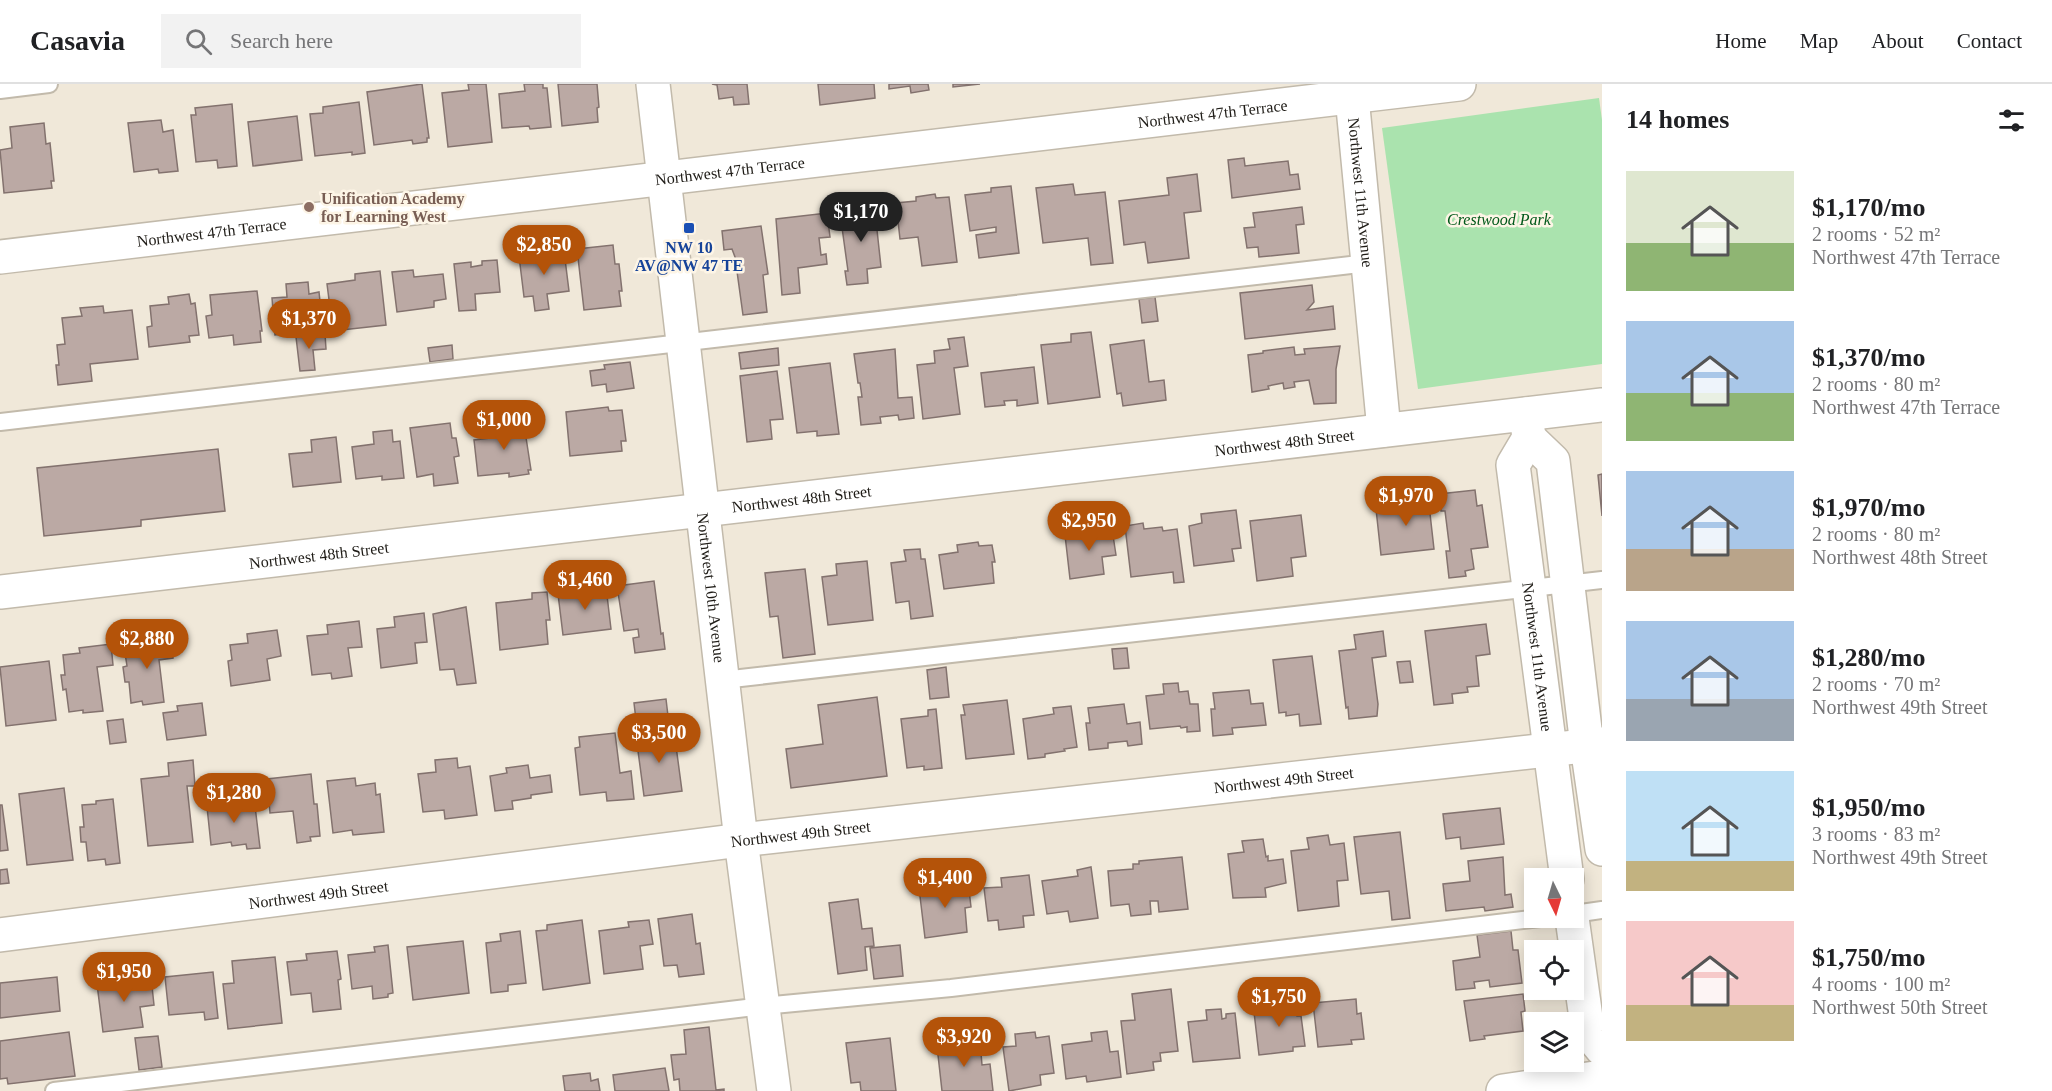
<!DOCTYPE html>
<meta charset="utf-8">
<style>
body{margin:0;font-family:"Times New Roman",serif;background:#f2f2f2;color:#202124;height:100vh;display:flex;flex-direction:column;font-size:22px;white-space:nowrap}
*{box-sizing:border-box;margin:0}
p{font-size:20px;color:#757577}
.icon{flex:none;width:33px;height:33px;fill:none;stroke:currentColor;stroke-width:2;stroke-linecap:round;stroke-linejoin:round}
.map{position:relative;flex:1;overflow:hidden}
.side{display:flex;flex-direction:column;background:#fff;width:450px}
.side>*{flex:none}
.needle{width:39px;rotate:175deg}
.fabs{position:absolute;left:1524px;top:784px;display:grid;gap:12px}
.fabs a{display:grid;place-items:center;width:60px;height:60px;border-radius:0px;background:#fff;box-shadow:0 3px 15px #0003;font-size:30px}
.price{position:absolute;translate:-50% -51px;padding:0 14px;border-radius:21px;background:#b45309;color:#fff;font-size:20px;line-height:39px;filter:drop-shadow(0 2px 3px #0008)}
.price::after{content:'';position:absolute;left:50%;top:36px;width:18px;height:14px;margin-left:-9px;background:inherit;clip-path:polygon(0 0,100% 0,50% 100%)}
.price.on{background:#222;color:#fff}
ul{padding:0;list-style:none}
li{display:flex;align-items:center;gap:18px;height:150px;padding:0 24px}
li span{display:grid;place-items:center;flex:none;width:168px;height:120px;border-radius:0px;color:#555}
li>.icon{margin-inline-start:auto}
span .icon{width:72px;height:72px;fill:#fffc;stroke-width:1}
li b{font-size:26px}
h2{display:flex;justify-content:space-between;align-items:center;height:72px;padding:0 24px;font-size:26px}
header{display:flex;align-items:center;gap:36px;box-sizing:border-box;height:84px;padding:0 30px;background:#fff;border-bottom:2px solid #e0e0e0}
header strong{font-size:28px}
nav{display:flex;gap:33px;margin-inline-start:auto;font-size:21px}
.search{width:420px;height:54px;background:#f2f2f2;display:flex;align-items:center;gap:15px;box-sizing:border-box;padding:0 21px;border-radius:0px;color:#757577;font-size:22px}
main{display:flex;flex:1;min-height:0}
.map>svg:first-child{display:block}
.green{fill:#aae3ae}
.building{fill:#bba9a4;stroke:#83726e;stroke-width:1.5}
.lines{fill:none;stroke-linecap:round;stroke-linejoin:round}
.service-casing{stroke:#c2baab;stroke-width:20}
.minor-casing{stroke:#c2baab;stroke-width:36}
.tertiary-casing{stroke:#c2baab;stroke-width:36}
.service{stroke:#fff;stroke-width:16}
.minor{stroke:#fff;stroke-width:33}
.tertiary{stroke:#fff;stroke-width:33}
.education-dot{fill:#8d6e63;stroke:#fdf5e6;stroke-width:2}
.transit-dot{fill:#1a4fb4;stroke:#fdf5e6;stroke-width:2}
.labels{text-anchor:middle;stroke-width:5;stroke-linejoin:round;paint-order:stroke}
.street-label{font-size:16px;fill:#1e1b16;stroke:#fdf5e6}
.education-label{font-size:16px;font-weight:bold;fill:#785e54;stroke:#fdf5e6;text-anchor:start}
.park-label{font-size:16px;font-style:italic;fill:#005819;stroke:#fdf5e6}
.transit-label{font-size:16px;font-weight:bold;fill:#164399;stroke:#fdf5e6}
</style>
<header>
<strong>Casavia</strong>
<div class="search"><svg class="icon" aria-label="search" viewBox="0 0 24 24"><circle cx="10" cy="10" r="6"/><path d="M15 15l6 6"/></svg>Search here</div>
<nav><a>Home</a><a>Map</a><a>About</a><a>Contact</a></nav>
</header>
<main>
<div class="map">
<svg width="1602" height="1007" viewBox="0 0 1602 1007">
<rect width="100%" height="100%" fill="#f0e8d9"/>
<!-- green -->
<polygon class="green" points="1599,14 1602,36 1602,280 1418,305 1382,44"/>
<!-- building -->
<g class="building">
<polygon points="422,0 429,54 427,54 427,58 413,60 412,56 374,61 367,8"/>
<polygon points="468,0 486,0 492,58 448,63 442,9 469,6"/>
<polygon points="524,0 543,0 543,4 547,4 551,43 530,45 529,42 502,44 499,10 525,7"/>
<polygon points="558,0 597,0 599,23 597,24 598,38 562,42"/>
<polygon points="712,0 747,0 749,20 734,21 733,13 719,15 717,1"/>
<polygon points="818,0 874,0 875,14 820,21"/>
<polygon points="889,0 928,0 929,6 911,9 910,2 889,5"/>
<polygon points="953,0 980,0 953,3"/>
<polygon points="359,18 365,69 352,71 352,68 315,72 310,30 323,29 323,23"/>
<polygon points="232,20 237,82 218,84 217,76 196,78 191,31 196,31 195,24"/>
<polygon points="297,32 302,76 253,82 248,38"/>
<polygon points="161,36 163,48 173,46 178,87 159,89 158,85 134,88 128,39"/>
<polygon points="44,39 46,60 50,59 54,97 51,97 52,104 4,109 0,66 12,64 10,43"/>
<polygon points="1244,74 1245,82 1288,77 1290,91 1298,90 1300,105 1232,114 1228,76"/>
<polygon points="1197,90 1201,127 1184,129 1189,174 1148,179 1145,158 1124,161 1119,117 1169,111 1167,94"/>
<polygon points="1073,100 1075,111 1105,108 1113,179 1091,181 1088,154 1043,159 1036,104"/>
<polygon points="1011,102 1019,169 979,174 976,151 996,148 996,143 970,147 965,111 991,108 991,104"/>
<polygon points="935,110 936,114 949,113 957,178 922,182 918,153 900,155 896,119 916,117 916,113"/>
<polygon points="874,118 881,183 867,185 868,199 847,201 845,187 848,187 840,129 855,127 854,121"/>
<polygon points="1302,123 1304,140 1296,141 1299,169 1259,173 1258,163 1247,164 1244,144 1255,143 1253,129"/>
<polygon points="827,129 830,153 819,154 821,171 826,170 827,180 798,184 800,209 782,211 776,135"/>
<polygon points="761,142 768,190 763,191 767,228 743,231 735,173 732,165 724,166 722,147"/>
<polygon points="613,161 615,180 619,180 622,207 619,207 621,222 584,226 577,165"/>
<polygon points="552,164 552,168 564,167 569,207 547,210 549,225 535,227 533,212 524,213 519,172 534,171 533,167"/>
<polygon points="497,176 500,208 475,210 476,226 459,227 454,180 471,178 471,183 482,181 482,177"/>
<polygon points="413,186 414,193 443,190 446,215 434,217 434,223 397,228 392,188"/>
<polygon points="380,187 386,241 333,247 327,200 355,196 355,190"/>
<polygon points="308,198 309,210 319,208 323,245 275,251 272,214 287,213 286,200"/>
<polygon points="1312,201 1314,218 1307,226 1333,222 1335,245 1245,255 1240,209"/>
<polygon points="257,207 262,247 260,247 261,258 234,261 233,251 209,254 206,232 212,231 210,211"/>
<polygon points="189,210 191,220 195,219 199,251 189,252 190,258 149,263 147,243 152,242 150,222 169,220 168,213"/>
<polygon points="1155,213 1158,237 1142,239 1139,215"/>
<polygon points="103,222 104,229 132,226 138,275 90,280 92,297 58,301 56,281 59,281 57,261 65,260 62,234 82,232 80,224"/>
<polygon points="1091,248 1100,313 1048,320 1041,261 1071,258 1071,250"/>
<polygon points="325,250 326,265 313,266 315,286 300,287 296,253"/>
<polygon points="964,253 968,282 954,284 960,330 923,335 917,281 935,279 934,267 950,265 948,255"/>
<polygon points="1144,256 1149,298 1164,296 1166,316 1123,322 1121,309 1117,310 1110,261"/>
<polygon points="452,261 453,275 430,278 428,264"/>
<polygon points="1340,262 1336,285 1336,319 1314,320 1309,296 1294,298 1295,303 1284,305 1283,299 1268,302 1269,305 1252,308 1248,271 1263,269 1263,267 1294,263 1295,271 1305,270 1304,265"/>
<polygon points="778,264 779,281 741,285 739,269"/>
<polygon points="895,265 898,314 912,313 914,334 899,336 898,331 880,333 881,339 861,341 858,313 862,313 860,299 858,299 854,270"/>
<polygon points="630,278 634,304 607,308 606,300 592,302 590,287 605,285 604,281"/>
<polygon points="830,279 839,350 817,352 817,347 797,349 789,284"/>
<polygon points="1034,283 1038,319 1017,322 1017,316 1004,317 1005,321 985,323 981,289"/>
<polygon points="777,287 783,335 770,336 772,355 747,358 740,292"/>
<polygon points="608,323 609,327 622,326 626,357 621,357 622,367 570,372 566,328"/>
<polygon points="523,334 531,386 528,386 529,390 509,393 509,389 478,392 474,356 498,353 496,337"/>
<polygon points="450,339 452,354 456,354 459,372 454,373 458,399 434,402 433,390 417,393 410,344"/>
<polygon points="392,346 393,358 400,357 404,394 382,396 382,392 356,395 352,363 374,360 373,348"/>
<polygon points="336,353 341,398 293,403 289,370 312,368 311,356"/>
<polygon points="218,365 225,427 141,436 141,442 44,452 37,384"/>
<polygon points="1602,390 1602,432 1598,391"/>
<polygon points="1475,406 1477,422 1482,421 1488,463 1471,465 1474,485 1465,487 1466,492 1449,494 1446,467 1450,467 1445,427 1441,427 1439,410"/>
<polygon points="1428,412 1434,465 1381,471 1376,425 1393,424 1393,416"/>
<polygon points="1236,426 1241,464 1232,465 1234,477 1194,482 1189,442 1202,439 1201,430"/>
<polygon points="1301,431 1306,472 1291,474 1293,492 1257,497 1250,437"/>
<polygon points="1143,439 1144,445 1162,443 1163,447 1177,445 1184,498 1174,499 1173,488 1131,493 1125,442"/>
<polygon points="1099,444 1099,447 1112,445 1116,471 1102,473 1104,490 1070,495 1065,451"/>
<polygon points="978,458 979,462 992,461 995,478 992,478 994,499 944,505 939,471 958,468 957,461"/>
<polygon points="920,465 921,475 925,475 933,532 911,535 909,517 896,519 891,479 906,477 904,466"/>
<polygon points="867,477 873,536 828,541 822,493 837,491 836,480"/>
<polygon points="805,485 815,570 783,574 778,532 770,533 765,489"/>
<polygon points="654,497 661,550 663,549 665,565 635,569 633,554 639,553 638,545 624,547 617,502"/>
<polygon points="606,503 611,545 563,551 558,510"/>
<polygon points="547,508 550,536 546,536 548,560 500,566 496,519 532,515 532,509"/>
<polygon points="466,523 476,599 457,601 454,585 440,586 433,530"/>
<polygon points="424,529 427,558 415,559 417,579 381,584 377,545 395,543 394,533"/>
<polygon points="359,537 362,563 348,564 352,592 332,595 331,589 312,591 307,552 328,550 327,541"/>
<polygon points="1486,540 1490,570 1476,572 1479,602 1467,603 1468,608 1452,610 1453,619 1434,621 1425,547"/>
<polygon points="277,546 281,572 267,575 270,596 231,602 228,577 232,576 230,561 248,559 247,550"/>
<polygon points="1383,547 1386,572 1372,574 1378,620 1377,632 1349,635 1348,623 1346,624 1339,567 1356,565 1354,551"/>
<polygon points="171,553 173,574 159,576 164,618 143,621 142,617 131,619 129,598 125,598 123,583 127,582 124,563 142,561 141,557"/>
<polygon points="111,560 113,581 97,583 103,627 83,629 83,626 69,628 66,605 63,606 61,591 65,591 63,571 80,569 79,564"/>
<polygon points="1127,564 1129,584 1114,585 1112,565"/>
<polygon points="1312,572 1321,640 1300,642 1299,630 1286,632 1286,628 1279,629 1273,576"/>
<polygon points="49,577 56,636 6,642 0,583"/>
<polygon points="1410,577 1413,598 1400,599 1397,578"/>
<polygon points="946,583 949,613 930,615 927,586"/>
<polygon points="1178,599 1179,608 1188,607 1190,620 1198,620 1200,647 1187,648 1187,643 1181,644 1180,642 1150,645 1146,612 1164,610 1163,600"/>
<polygon points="1249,606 1251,620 1263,619 1266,641 1232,644 1233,650 1213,652 1211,625 1215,625 1213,609"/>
<polygon points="877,613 887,692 791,704 786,665 823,660 818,621"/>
<polygon points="666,615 668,632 636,636 634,619"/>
<polygon points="1007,616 1014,670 966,675 961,631 965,631 963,621"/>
<polygon points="202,619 206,651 167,656 163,629 178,627 177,622"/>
<polygon points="1124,620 1127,640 1140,638 1142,660 1128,662 1127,657 1108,659 1108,664 1089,666 1086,639 1090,639 1088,624"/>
<polygon points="1071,622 1077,663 1064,665 1065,667 1045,670 1045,673 1028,675 1023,635 1054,630 1053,624"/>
<polygon points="936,625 942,684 924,686 924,682 907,684 901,635 928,632 928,626"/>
<polygon points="123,635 126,658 110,660 107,637"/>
<polygon points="674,647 682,707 644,712 636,652"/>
<polygon points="615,649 620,689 631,687 634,715 607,717 606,708 580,711 575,664 580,663 579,653"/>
<polygon points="457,674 458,684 470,682 477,731 445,735 444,726 423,728 418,690 436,688 435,676"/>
<polygon points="193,676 195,702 187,702 193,758 148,762 141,695 169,692 168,679"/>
<polygon points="528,681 530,694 550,691 552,708 531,711 531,714 512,717 513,725 495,727 490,692 507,689 506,684"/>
<polygon points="311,690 314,720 317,720 320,752 310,753 311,757 297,759 293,727 270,729 267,695"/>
<polygon points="355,694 356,702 375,699 376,711 380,710 384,748 353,751 352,746 333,749 327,697"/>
<polygon points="64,704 73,776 27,781 19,710"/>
<polygon points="249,712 250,722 255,722 260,764 247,765 246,760 232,762 231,758 211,761 207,723 223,721 224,725 232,724 231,714"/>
<polygon points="113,715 120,779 106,781 105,775 88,777 86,758 81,758 80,743 84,743 82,721 96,720 96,717"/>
<polygon points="0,721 2,721 8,766 0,767"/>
<polygon points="1500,724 1504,760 1461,765 1460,753 1446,755 1443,730"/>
<polygon points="1400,748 1410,834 1392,836 1389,807 1361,810 1354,753"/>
<polygon points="1328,751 1330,761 1344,759 1348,796 1337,797 1339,822 1298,827 1291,767 1309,765 1307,754"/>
<polygon points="1263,755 1266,773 1268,772 1268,777 1283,775 1286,799 1265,804 1266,813 1233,814 1228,770 1244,768 1242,757"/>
<polygon points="1182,773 1188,825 1159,828 1158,817 1150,817 1151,830 1131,832 1129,820 1111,822 1108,787 1133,785 1133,780 1139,780 1139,777"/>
<polygon points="1503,773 1505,811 1511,810 1513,823 1485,827 1484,823 1446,827 1443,800 1470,797 1468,777"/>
<polygon points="1091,783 1098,834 1070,838 1068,827 1047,830 1042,797 1078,792 1077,786"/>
<polygon points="7,785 9,799 0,800 0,786"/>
<polygon points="1029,791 1034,831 1023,832 1024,843 999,846 998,836 988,837 984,804 1002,803 1001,794"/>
<polygon points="968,798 971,823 965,824 967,848 925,854 919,804"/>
<polygon points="858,815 862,845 872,844 874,862 865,863 867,886 838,890 829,819"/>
<polygon points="692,830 696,860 700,859 704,890 679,893 677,881 664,882 658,835"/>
<polygon points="582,836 590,899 543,906 536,847 547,846 547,841"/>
<polygon points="649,836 653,860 640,862 643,885 604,890 599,847 629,843 628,838"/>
<polygon points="520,847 526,899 508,901 508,907 491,909 486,859 501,857 500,850"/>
<polygon points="1511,847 1513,866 1518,866 1522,899 1490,903 1489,896 1474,898 1475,904 1456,906 1453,877 1480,873 1477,851"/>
<polygon points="463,857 469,909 413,916 407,863"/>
<polygon points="388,861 393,909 388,910 388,913 373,915 372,902 352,905 348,871 375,868 374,863"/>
<polygon points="900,861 903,892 874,895 870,864"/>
<polygon points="337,867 341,895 338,896 341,925 313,928 311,909 291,911 287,878 307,876 306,870"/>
<polygon points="275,873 282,939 228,945 223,900 234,899 232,877"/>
<polygon points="213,888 218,934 205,936 204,928 169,931 165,893"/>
<polygon points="57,893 60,927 0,934 0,899"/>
<polygon points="151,893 154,921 140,923 143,943 103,948 97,900 119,897 119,899 134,898 133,895"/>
<polygon points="1171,905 1178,967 1160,969 1161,977 1153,978 1154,986 1127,990 1121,937 1135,936 1132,910"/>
<polygon points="1523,910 1525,927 1521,928 1523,947 1484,952 1485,955 1470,957 1464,917"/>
<polygon points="1284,913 1285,924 1296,922 1297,932 1301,932 1305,962 1293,963 1293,967 1259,971 1254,928 1269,926 1267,916"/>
<polygon points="1356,915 1357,930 1361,929 1364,955 1351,956 1352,960 1318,963 1313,919"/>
<polygon points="1221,925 1222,935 1226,934 1226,930 1235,929 1240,974 1193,978 1188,938 1207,936 1206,926"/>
<polygon points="709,943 716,1006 724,1005 724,1007 680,1007 679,995 674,996 671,971 686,970 684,946"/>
<polygon points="1107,947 1110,968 1118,967 1121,993 1087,998 1086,992 1066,995 1062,961 1092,957 1091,949"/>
<polygon points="69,948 75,992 8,1000 7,994 0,995 0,957"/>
<polygon points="1035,948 1036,954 1049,952 1054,989 1040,991 1041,1001 1009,1007 1003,963 1016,962 1015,950"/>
<polygon points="158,952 162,983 139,986 135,954"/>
<polygon points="890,954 896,1007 861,1007 860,998 851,999 846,959"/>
<polygon points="980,957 982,981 990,980 993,1007 942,1007 937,962"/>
<polygon points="665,984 669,1007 615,1007 613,991"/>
<polygon points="590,989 591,997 598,995 600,1007 565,1007 563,992"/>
</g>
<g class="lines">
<defs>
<g id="service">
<polyline points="0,6 49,0"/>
<polyline points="0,338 1368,179"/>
<polyline points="723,596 1602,496"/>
<polyline points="1574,830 1602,826"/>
<polyline points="54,1007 763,922 951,904 1540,834"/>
</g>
<g id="minor">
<path id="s1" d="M1352 13 1384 346"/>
<path id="s2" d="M0 173 1459 0"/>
<path id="s3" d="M1526 330 1529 354 1513 381 1567 795"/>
<polyline points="1529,354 1553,377 1587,662 1602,765"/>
<path id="s4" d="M0 508 1602 321"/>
<polyline points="1572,834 1588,948 1602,965"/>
<path id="s5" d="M0 851 741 756 1602 660"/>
<polyline points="1503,1007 1602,993"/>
</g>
<g id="tertiary">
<path id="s6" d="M653 0 741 756 774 1007"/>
</g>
</defs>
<!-- service casing -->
<use href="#service" class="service-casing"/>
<!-- minor casing -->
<use href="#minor" class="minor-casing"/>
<!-- tertiary casing -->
<use href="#tertiary" class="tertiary-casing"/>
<!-- service -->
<use href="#service" class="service"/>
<!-- minor -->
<use href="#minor" class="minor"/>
<!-- tertiary -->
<use href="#tertiary" class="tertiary"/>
</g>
<!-- markers -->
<circle class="education-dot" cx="309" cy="123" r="6"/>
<rect class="transit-dot" x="683" y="138" width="12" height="12" rx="3"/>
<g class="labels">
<!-- street labels -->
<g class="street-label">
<text dy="6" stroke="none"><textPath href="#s2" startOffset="1221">Northwest 47th Terrace</textPath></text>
<text dy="6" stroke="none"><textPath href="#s2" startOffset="735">Northwest 47th Terrace</textPath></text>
<text dy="6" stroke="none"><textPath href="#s1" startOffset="96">Northwest 11th Avenue</textPath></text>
<text dy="6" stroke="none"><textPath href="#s2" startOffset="213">Northwest 47th Terrace</textPath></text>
<text dy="6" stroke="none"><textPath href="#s4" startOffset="1293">Northwest 48th Street</textPath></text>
<text dy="6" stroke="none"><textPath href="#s4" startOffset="807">Northwest 48th Street</textPath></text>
<text dy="6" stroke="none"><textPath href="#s4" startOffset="321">Northwest 48th Street</textPath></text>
<text dy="6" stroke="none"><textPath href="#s6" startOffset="507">Northwest 10th Avenue</textPath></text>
<text dy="6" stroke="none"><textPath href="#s3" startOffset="249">Northwest 11th Avenue</textPath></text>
<text dy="6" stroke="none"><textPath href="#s5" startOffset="1293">Northwest 49th Street</textPath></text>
<text dy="6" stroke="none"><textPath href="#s5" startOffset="807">Northwest 49th Street</textPath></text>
<text dy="6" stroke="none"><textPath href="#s5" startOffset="321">Northwest 49th Street</textPath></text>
</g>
<!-- education labels -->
<g class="education-label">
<text x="321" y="120">Unification Academy<tspan x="321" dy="18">for Learning West</tspan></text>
</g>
<!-- park labels -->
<g class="park-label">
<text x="1499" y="141">Crestwood Park</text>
</g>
<!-- transit labels -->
<g class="transit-label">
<text x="689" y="169">NW 10<tspan x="689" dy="18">AV@NW 47 TE</tspan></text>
</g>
</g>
</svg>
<div class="fabs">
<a><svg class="needle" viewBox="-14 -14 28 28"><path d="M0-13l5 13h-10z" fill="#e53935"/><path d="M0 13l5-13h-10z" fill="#757577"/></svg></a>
<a><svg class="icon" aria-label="locate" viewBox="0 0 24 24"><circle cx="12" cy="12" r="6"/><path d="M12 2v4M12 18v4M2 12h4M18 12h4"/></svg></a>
<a><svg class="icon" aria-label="layers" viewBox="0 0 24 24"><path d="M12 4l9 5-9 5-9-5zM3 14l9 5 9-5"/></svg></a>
</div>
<b class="price on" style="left:861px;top:159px">$1,170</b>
<b class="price" style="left:544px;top:192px">$2,850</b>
<b class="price" style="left:309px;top:266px">$1,370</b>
<b class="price" style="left:504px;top:367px">$1,000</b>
<b class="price" style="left:1406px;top:443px">$1,970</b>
<b class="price" style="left:1089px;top:468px">$2,950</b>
<b class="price" style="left:585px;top:527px">$1,460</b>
<b class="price" style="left:147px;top:586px">$2,880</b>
<b class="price" style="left:659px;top:680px">$3,500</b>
<b class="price" style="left:234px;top:740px">$1,280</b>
<b class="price" style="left:945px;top:825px">$1,400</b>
<b class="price" style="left:124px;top:919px">$1,950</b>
<b class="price" style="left:1279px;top:944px">$1,750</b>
<b class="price" style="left:964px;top:984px">$3,920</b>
</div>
<section class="side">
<h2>14 homes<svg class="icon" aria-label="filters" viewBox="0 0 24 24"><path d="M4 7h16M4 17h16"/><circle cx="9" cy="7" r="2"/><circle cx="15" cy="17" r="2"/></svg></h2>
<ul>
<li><span style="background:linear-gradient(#dfe7d0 60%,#8fb573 0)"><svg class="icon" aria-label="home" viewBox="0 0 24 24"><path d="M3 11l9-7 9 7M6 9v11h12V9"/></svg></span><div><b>$1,170/mo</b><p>2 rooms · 52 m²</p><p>Northwest 47th Terrace</p></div></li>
<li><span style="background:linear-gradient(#a9c7e8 60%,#8fb573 0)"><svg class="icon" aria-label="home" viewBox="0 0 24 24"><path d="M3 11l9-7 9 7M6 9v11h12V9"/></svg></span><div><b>$1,370/mo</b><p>2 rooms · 80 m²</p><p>Northwest 47th Terrace</p></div></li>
<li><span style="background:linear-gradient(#a9c7e8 65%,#b9a48a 0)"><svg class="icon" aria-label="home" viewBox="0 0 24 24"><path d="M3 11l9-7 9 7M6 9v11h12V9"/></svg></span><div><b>$1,970/mo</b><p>2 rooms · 80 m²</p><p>Northwest 48th Street</p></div></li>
<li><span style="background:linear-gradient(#a9c7e8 65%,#9aa5b1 0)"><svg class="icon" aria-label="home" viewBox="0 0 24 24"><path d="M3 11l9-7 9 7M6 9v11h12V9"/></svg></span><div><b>$1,280/mo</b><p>2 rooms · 70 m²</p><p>Northwest 49th Street</p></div></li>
<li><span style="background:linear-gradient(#bfe0f5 75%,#c2b280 0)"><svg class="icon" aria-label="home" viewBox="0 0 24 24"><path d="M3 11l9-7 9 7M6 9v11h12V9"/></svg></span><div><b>$1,950/mo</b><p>3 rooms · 83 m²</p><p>Northwest 49th Street</p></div></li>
<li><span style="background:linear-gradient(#f6c9c9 70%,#c2b280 0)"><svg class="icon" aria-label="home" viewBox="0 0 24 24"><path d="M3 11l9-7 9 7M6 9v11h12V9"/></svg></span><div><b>$1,750/mo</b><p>4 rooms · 100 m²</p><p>Northwest 50th Street</p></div></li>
</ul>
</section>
</main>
